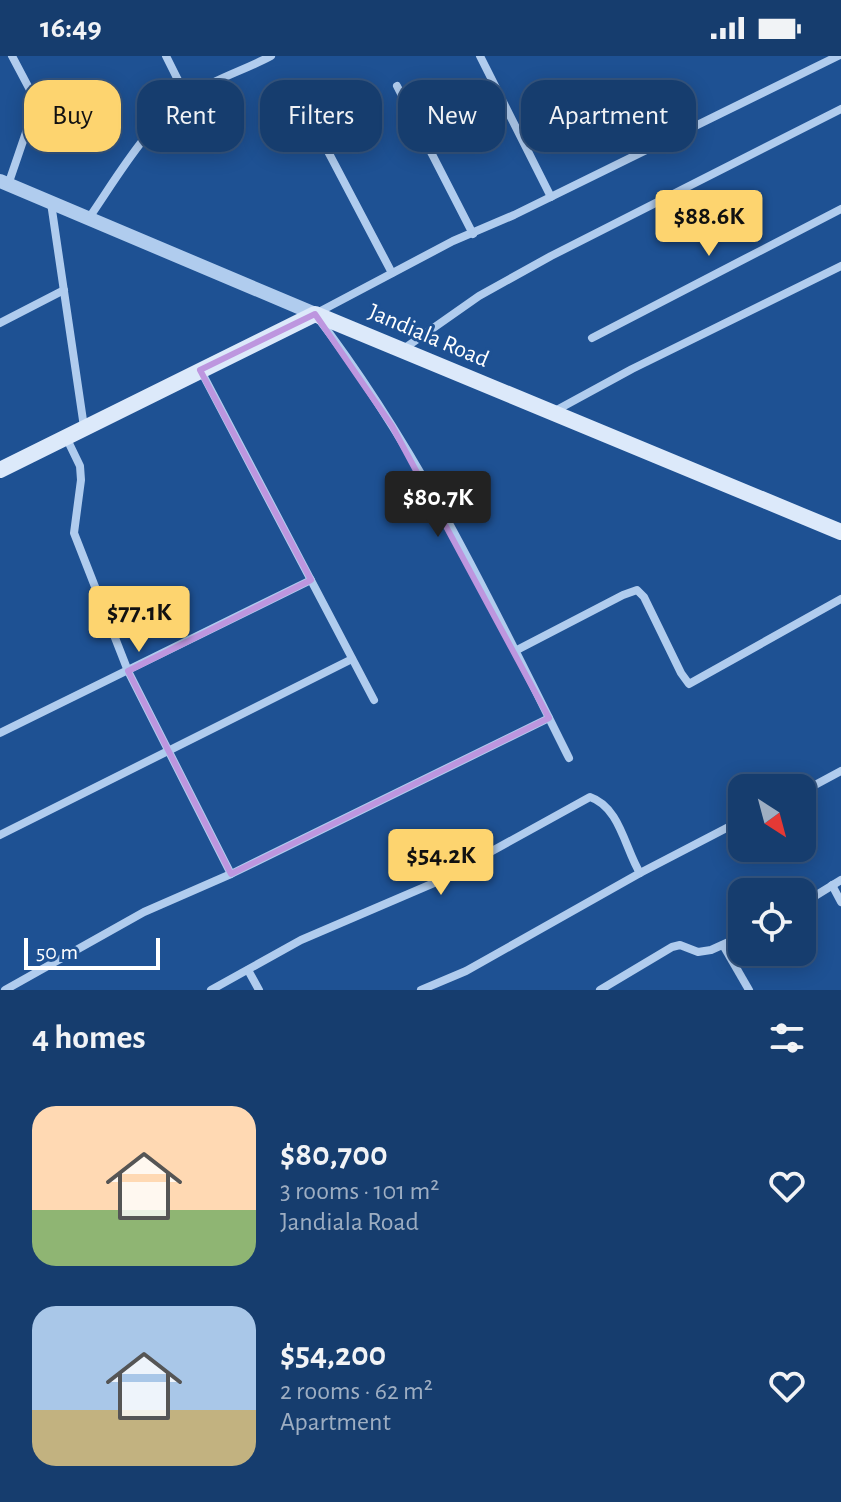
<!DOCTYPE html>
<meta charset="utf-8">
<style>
body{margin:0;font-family:"Alegreya Sans",sans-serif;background:#1f4473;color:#f1f3f6;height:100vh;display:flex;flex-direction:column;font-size:30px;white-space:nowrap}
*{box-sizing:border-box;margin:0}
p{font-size:26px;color:#9eaec2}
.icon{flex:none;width:44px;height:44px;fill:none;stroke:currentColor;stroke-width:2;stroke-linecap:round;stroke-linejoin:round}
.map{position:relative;height:934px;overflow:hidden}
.sheet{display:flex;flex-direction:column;background:#163d6e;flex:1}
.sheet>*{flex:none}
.top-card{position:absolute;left:24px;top:24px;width:794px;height:72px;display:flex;gap:16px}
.needle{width:52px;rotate:144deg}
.tools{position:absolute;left:728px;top:718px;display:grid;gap:16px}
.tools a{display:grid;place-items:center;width:88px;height:88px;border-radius:16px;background:#163d6e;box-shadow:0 4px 20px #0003,0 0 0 2px #355681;font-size:40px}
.scale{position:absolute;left:24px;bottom:20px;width:136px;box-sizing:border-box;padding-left:8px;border:4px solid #fff;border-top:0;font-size:22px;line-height:28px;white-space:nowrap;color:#fff;-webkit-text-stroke:6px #1e5193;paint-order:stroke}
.price{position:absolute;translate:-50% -68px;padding:0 18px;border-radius:8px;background:#fdd46f;color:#111;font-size:26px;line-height:52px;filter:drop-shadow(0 2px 4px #0008)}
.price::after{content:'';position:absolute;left:50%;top:48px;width:24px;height:18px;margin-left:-12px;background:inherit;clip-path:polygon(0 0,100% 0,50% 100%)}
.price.current{background:#222;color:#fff}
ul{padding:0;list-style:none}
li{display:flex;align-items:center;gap:24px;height:200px;padding:0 32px}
li span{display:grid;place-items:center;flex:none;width:224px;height:160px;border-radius:24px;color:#555}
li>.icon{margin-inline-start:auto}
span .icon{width:96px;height:96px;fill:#fffc;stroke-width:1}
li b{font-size:34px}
h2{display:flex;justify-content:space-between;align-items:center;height:96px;padding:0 32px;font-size:34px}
.tag{padding:0 28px;border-radius:24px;background:#163d6e;box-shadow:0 4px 20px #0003,0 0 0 2px #355681;font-size:28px;line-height:72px}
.tag.current{background:#fdd46f;color:#111}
.status{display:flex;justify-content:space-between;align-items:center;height:56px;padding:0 40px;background:#163d6e;direction:ltr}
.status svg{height:22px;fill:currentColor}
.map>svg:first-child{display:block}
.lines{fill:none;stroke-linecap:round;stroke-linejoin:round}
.minor{stroke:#b0ccee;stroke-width:8}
.tertiary{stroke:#b0ccee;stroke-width:14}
.secondary{stroke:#dce9fa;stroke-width:16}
.marked{fill:none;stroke:#bd96df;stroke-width:6;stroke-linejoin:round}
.labels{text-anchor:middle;stroke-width:6;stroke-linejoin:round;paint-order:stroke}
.street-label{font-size:24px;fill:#fff;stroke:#1e5193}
</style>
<div class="status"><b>16:49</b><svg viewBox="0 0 49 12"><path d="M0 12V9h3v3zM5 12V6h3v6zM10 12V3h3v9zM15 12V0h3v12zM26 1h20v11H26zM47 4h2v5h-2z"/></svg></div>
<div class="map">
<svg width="841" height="934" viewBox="0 0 841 934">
<rect width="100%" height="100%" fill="#1e5193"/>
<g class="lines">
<!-- minor -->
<g class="minor">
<polyline points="166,0 187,42"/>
<polyline points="480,0 551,141"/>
<polyline points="397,30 473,178"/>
<polyline points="313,67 392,217"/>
<polyline points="8,129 35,50 30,34 12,0"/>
<polyline points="51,147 84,371"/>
<path d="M89 162C118 120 148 66 192 38 217 22 245 14 271 0"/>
<polyline points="0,267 64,234"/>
<polyline points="592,282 841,153"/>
<polyline points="402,294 479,240 551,200 841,53"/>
<polyline points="201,315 374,644"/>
<polyline points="553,356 632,313 841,210"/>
<polyline points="66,381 80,410 81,424 74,477 128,615 231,818"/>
<polyline points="515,595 623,539 637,534 644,541 681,617 689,628 841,543"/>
<polyline points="0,677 311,524"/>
<path d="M569 702C493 550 419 393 315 258L453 185 514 159 838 0"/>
<polyline points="802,736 841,715"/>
<polyline points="0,779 352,603"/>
<polyline points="832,829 841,846"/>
<polyline points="802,848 841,824"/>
<polyline points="723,889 749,934"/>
<polyline points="248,914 259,934"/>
<polyline points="5,934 144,856 231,818 549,662"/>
<path d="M211 934 301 884 434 827 590 741C620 751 625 793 640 817"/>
<polyline points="421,934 466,915 640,817 742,764"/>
<polyline points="600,934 672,891 680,889 698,896 711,894 742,880"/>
</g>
<!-- tertiary -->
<polyline class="tertiary" points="0,125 315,258"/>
<!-- secondary -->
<polyline class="secondary" points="0,414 315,258 841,476"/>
</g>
<!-- marked area -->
<path class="marked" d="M315 258 392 370 549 662 231 818 128 615 311 524 200 314Z"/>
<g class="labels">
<!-- street labels -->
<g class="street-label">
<text transform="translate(429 279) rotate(23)" y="8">Jandiala Road</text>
</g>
</g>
</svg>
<div class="tools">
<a><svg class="needle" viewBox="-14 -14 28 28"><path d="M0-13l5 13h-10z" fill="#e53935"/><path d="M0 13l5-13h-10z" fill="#9eaec2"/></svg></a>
<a><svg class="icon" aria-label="locate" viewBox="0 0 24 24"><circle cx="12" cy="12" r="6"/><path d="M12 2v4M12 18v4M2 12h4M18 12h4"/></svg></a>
</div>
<div class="scale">50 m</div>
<b class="price" style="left:709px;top:202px">$88.6K</b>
<b class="price current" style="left:438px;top:483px">$80.7K</b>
<b class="price" style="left:139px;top:598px">$77.1K</b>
<b class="price" style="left:441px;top:841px">$54.2K</b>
<div class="top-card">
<a class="tag current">Buy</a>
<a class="tag">Rent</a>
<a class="tag">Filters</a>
<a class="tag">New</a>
<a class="tag">Apartment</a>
</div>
</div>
<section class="sheet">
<h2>4 homes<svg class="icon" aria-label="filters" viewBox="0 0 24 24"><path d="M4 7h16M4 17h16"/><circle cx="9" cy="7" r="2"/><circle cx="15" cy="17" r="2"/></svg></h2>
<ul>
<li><span style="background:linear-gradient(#ffd9b3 65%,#8fb573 0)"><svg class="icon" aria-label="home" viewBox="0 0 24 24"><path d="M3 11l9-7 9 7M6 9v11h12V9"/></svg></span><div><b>$80,700</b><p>3 rooms · 101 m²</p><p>Jandiala Road</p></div><svg class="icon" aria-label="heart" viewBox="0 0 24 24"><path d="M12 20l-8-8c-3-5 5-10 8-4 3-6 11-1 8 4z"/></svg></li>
<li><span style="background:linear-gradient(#a9c7e8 65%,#c2b280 0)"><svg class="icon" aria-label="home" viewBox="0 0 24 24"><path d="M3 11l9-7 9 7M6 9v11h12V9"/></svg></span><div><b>$54,200</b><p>2 rooms · 62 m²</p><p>Apartment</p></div><svg class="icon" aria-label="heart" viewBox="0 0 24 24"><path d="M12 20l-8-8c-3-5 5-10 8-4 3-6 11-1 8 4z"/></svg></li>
</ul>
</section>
